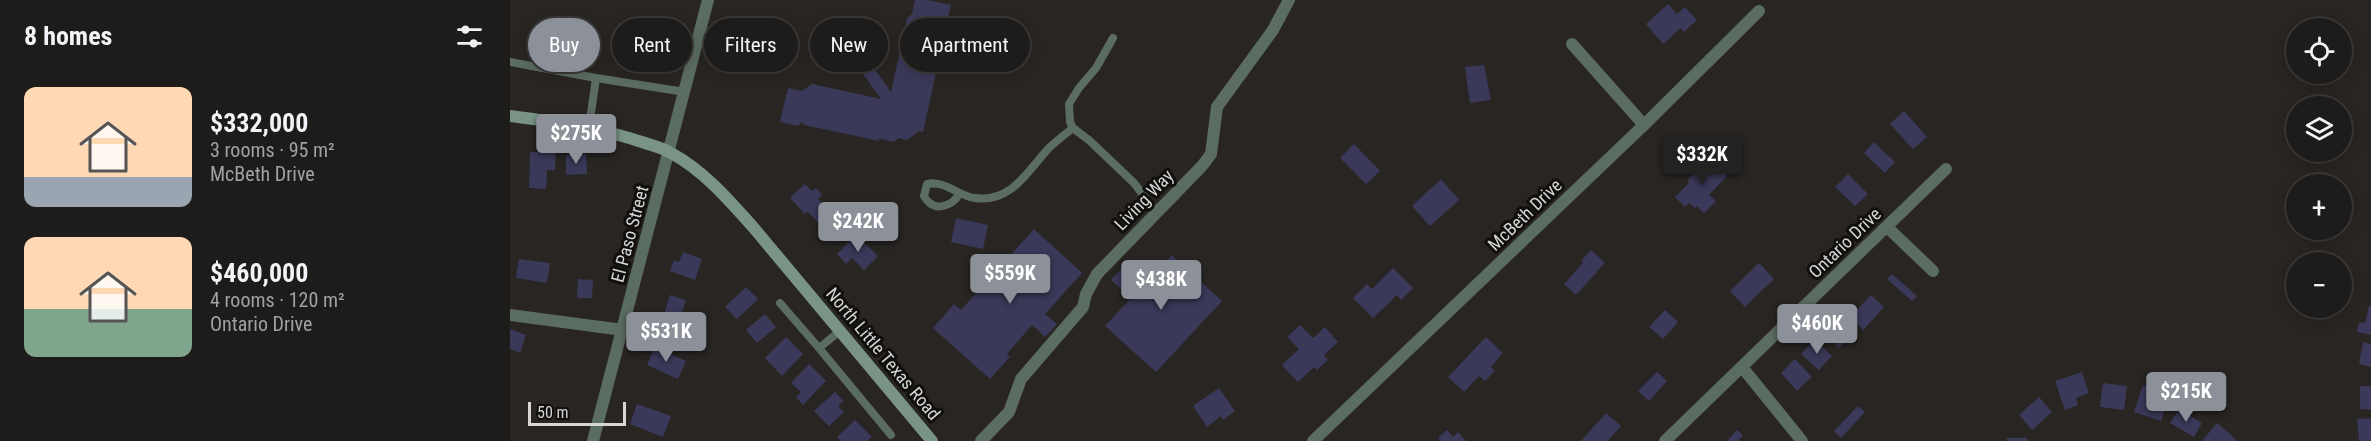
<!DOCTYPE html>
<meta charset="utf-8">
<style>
body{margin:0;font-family:"Roboto Condensed",sans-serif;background:#262523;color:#f1f3f6;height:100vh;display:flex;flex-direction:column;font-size:22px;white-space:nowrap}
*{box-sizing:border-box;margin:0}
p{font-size:20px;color:#a1a1a2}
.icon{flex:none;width:33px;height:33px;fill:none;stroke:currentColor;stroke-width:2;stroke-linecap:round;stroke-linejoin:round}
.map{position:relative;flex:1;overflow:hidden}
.sheet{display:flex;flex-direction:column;background:#1e1c1a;width:510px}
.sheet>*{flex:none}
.guide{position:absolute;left:18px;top:18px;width:570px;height:54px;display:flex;gap:12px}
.buttons{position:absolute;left:1776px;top:18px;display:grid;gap:12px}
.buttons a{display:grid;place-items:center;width:66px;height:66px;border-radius:50%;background:#1e1c1a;box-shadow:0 3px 15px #0003,0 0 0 2px #3c3a39;font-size:30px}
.scale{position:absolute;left:18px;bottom:15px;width:98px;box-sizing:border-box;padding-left:6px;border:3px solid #d8d6d4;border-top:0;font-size:16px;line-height:21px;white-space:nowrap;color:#d8d6d4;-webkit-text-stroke:4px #100f0d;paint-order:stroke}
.price{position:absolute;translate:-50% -51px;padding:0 14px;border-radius:6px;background:#8c9099;color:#fff;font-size:20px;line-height:39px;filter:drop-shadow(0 2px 3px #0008)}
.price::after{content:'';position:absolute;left:50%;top:36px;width:18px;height:14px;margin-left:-9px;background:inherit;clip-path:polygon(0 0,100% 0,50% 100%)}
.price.selected{background:#222;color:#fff}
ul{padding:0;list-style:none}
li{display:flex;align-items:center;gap:18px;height:150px;padding:0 24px}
li span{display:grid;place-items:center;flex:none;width:168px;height:120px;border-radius:12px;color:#555}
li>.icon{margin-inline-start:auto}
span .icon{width:72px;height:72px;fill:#fffc;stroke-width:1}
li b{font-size:26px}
h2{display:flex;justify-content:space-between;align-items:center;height:72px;padding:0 24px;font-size:26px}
.tag{padding:0 21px;border-radius:27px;background:#1e1c1a;box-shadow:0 3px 15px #0003,0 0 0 2px #3c3a39;font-size:21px;line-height:54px}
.tag.selected{background:#8c9099;color:#fff}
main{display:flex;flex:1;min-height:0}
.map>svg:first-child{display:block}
.building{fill:#3b3959}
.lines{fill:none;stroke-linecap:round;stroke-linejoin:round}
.lane{stroke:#5b6c63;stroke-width:8}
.street{stroke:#5b6c63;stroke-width:12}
.secondary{stroke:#799486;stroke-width:12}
.labels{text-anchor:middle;stroke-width:6;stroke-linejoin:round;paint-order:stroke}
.street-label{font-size:18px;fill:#d8d6d4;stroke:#100f0d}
</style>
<main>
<section class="sheet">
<h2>8 homes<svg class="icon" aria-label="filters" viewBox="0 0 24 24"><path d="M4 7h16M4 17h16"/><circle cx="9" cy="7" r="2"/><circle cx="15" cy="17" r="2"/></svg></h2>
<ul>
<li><span style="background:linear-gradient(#ffd9b3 75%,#9aa5b1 0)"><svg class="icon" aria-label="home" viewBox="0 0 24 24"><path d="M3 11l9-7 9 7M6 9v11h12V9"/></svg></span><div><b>$332,000</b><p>3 rooms · 95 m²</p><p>McBeth Drive</p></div></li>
<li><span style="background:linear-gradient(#ffd9b3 60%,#7fa58c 0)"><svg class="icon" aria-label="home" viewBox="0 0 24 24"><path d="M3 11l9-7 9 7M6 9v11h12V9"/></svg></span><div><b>$460,000</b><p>4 rooms · 120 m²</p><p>Ontario Drive</p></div></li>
</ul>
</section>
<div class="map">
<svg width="1861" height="441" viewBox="0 0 1861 441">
<rect width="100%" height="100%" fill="#282522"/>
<!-- building -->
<g class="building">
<polygon points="405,0 417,0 441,5 413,132 409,131 397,140 389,138 384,142 368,138 370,141 294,125 292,122 288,126 270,122 278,88 292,91 302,84 371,99 353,74 363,67 381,92 397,18 402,14"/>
<polygon points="1158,4 1167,14 1175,7 1187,20 1174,32 1171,28 1153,44 1136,24"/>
<polygon points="974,65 981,100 960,103 955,67"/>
<polygon points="1394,111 1417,137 1403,149 1380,124"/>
<polygon points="1364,142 1385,162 1375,173 1354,153"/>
<polygon points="844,144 870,171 856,184 830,158"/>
<polygon points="20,152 46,152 45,170 37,170 36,189 19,188"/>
<polygon points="76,154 77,174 56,175 56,155"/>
<polygon points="1197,156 1217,176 1199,195 1206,201 1194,213 1187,206 1185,208 1179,203 1175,207 1165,197 1179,183 1177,181"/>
<polygon points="1338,174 1358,194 1345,206 1325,187"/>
<polygon points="931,179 949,200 920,226 902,206"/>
<polygon points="295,184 302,191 306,188 312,195 308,199 322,214 310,225 297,211 295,214 280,198"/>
<polygon points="446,218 478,225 473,249 441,242"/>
<polygon points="524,229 572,273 535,314 547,324 535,337 522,325 497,354 500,357 480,379 423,328 444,304 451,310"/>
<polygon points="346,235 368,256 354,270 342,258 336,264 327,254"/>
<polygon points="1081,250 1095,263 1066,295 1054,284 1073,263 1071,261"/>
<polygon points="173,252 192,259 185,280 160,271 164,260 169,262"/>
<polygon points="662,255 712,301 646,372 595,326 621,298 601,280 617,263 638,282"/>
<polygon points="9,259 40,263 37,283 6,278"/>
<polygon points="1249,263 1264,279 1235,307 1220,291"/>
<polygon points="883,268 903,288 891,300 887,295 863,318 843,298 857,284 862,289"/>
<polygon points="1382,274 1407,296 1402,301 1377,279"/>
<polygon points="68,279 83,280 82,298 67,298"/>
<polygon points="236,287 248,299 227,319 215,307"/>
<polygon points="160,295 176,300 165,333 150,328"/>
<polygon points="1361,295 1374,307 1353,330 1340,317"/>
<polygon points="1859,306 1861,306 1861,335 1847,332 1849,322 1855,323"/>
<polygon points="1155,310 1168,322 1153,339 1139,327"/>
<polygon points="255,314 266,327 247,343 236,330"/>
<polygon points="1328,317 1344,332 1329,348 1313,333"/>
<polygon points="790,325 803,338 815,327 828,342 814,355 818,360 807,370 804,367 788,382 772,365 789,349 777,337"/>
<polygon points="0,329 16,335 10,353 0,349"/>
<polygon points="276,337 293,354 272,376 255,358"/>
<polygon points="976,337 993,353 981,367 985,371 975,381 969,376 954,392 938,377"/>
<polygon points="1305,340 1322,356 1309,370 1291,354"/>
<polygon points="1853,342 1861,344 1861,367 1849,364"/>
<polygon points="145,347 176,361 168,379 137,365"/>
<polygon points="1285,359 1302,377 1287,391 1271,373"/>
<polygon points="299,364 316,381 293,405 286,397 291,392 281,383"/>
<polygon points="1147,372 1157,381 1139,401 1128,391"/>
<polygon points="1572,372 1579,393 1566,398 1568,405 1555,410 1545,381"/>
<polygon points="1593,383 1617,386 1614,410 1590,407"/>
<polygon points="1633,385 1660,394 1651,421 1624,412"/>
<polygon points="1850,386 1861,386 1861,410 1850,409"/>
<polygon points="709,388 725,411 713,420 711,416 697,427 683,406"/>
<polygon points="325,392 334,401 328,406 334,412 319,426 304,411"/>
<polygon points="1529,397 1542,412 1522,430 1509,415"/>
<polygon points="127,404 161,416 153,437 120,424"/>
<polygon points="1348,406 1355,412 1331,438 1324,431"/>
<polygon points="1669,409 1692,423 1684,437 1660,423"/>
<polygon points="1096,413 1111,426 1098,441 1071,441"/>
<polygon points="1861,418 1861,441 1849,441 1847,419"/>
<polygon points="345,420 362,437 357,441 331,441 327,437"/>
<polygon points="1707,423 1728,441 1692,441"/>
<polygon points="937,430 943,437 948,432 956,441 930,441 928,438"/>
<polygon points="1227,430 1233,435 1228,441 1217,441"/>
<rect x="1497" y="438" width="20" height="3"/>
</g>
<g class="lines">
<!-- lane -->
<g class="lane">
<polyline points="603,38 586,68 569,88 559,104 560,122 563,128 580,141 624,183 647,213"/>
<polyline points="0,62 86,78 79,127"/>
<polyline points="86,78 175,92"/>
<path d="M450 193C442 207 423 213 414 196L417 184C435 180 448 196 465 198 501 203 517 172 538 149 546 141 554 135 563 128"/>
<polyline points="270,303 309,348"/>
<polyline points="330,331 309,348 381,435"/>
</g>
<!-- street -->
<g class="street">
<polyline points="1062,44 1134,125"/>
<polyline points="1377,227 1423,271"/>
<polyline points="0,315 113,330"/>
<polyline points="1232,367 1292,441"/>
<polyline points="83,441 198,0"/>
<polyline points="471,441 499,412 511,379 573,307 576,294 587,274 692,166 701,154 707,107 763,30 779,0"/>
<polyline points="803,441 1134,125 1249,11"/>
<polyline points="1155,441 1436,169"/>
</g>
<!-- secondary -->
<path class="secondary" d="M0 116C46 122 91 128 135 143 144 146 153 148 161 153 193 170 219 200 243 227L422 441"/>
</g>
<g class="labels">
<!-- street labels -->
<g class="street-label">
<text transform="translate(634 200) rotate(-46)" y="6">Living Way</text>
<text transform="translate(1015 215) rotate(-44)" y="6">McBeth Drive</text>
<text transform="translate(120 234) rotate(-75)" y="6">El Paso Street</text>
<text transform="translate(1335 243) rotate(-44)" y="6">Ontario Drive</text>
<text transform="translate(373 354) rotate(50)" y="6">North Little Texas Road</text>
</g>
</g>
</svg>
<div class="buttons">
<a><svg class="icon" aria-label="locate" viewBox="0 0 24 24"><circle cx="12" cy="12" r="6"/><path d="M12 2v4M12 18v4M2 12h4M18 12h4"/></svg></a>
<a><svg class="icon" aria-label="layers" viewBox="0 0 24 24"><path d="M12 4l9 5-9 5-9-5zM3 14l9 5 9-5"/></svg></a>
<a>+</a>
<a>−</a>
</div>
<div class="scale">50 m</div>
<b class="price" style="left:66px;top:165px">$275K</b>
<b class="price selected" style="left:1192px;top:186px">$332K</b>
<b class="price" style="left:348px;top:253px">$242K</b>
<b class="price" style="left:500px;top:305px">$559K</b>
<b class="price" style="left:651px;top:311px">$438K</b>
<b class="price" style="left:1307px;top:355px">$460K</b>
<b class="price" style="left:156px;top:363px">$531K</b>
<b class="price" style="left:1676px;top:423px">$215K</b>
<div class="guide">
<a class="tag selected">Buy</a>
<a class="tag">Rent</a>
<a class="tag">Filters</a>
<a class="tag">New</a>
<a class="tag">Apartment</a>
</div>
</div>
</main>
